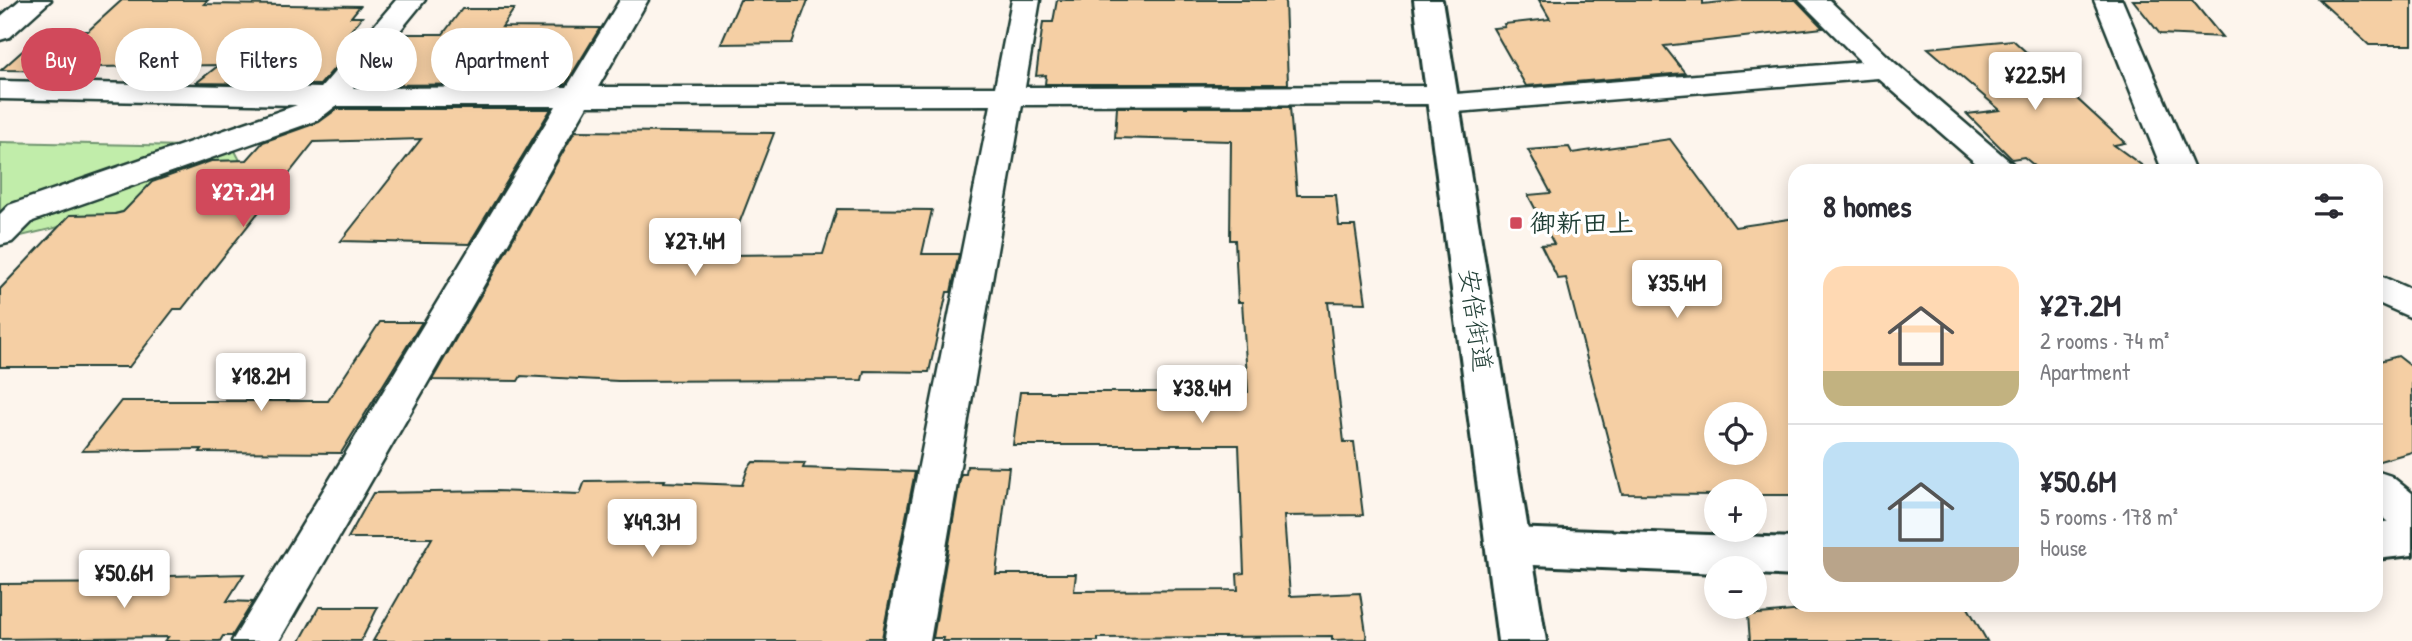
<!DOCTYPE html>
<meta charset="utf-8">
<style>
body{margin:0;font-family:"Patrick Hand","Klee One",sans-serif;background:#f7f7f7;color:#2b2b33;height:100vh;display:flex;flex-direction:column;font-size:26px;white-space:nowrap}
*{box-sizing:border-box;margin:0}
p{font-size:23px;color:#7c7c81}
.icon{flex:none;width:38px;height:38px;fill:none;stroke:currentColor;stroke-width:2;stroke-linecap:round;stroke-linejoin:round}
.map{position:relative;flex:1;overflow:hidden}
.panel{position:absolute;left:1788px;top:164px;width:595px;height:448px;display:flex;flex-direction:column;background:#fff;border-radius:21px;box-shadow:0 4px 18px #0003}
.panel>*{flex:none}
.guide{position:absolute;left:21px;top:28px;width:665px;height:63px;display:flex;gap:14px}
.buttons{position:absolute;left:1704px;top:402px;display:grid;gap:14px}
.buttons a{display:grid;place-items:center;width:63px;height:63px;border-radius:50%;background:#fff;box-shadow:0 4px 18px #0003;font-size:35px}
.price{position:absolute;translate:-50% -60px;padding:0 16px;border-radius:7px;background:#fff;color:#222;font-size:23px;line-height:46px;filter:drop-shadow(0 2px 4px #0008)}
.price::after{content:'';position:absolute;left:50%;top:42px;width:21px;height:16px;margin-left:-10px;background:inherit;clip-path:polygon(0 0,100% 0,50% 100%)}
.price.on{background:#d1495b;color:#fff}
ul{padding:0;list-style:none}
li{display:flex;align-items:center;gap:21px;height:175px;padding:0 35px}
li+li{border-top:2px solid #e1e1e2}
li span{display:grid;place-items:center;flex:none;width:196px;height:140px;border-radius:21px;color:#555}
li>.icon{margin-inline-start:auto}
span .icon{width:84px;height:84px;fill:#fffc;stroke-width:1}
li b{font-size:30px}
h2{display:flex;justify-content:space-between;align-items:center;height:84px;padding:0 35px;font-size:30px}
.pill{padding:0 24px;border-radius:32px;background:#fff;box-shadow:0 4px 18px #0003;font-size:24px;line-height:63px}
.pill.on{background:#d1495b;color:#fff}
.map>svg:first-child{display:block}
.green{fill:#c1edaa;stroke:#70956f;stroke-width:2}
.building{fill:#f5cfa4;stroke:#1f3d34;stroke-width:2;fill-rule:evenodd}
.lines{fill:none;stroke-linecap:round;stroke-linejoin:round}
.minor-casing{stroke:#1f3d34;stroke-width:5}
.tertiary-casing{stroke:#1f3d34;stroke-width:6}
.primary-casing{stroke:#1f3d34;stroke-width:6}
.minor{fill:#fff;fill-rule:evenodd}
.tertiary{fill:#fff;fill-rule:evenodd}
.primary{fill:#fff;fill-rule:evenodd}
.poi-dot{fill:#d1495b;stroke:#fff;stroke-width:2.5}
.labels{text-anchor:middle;stroke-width:7;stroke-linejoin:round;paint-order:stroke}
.poi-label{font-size:26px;font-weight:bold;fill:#1f3d34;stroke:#fff;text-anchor:start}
.street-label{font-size:26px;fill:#1f3d34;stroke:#fff}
</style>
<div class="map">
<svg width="2412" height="641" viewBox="0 0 2412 641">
<rect width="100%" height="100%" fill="#fdf5ed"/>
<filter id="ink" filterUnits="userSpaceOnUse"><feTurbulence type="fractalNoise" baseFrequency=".0143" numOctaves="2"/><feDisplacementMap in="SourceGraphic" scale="14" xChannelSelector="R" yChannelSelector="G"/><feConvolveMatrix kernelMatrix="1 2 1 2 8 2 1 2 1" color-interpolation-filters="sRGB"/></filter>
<g filter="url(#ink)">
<!-- green -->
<polygon class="green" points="0,142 233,147 243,166 177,199 0,241"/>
<!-- building -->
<g class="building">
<polygon points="122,0 208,0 204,4 360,6 351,17 362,17 348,34 364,34 320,85 196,83 219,65 97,67 94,71 1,70 45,31 88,31"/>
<polygon points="740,0 808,0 792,43 721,44"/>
<polygon points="1057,0 1285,0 1288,84 1045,84 1046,75 1036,76 1043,22 1053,22"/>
<polygon points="1539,0 1703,0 1703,4 1742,0 1796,0 1823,28 1664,46 1685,73 1526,86 1493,28 1505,27 1504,24 1550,19"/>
<polygon points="2133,0 2192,0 2222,37 2160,34"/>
<polygon points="2319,0 2412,0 2412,45 2369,45"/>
<polygon points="462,9 514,9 502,27 600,28 566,84 359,85 401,34 443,34"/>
<polygon points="2013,40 2125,143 2114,145 2151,172 2042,172 2024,157 2012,159 1967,114 2000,110 1928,48"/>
<polygon points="1117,107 1290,107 1297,195 1336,195 1339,226 1355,226 1366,303 1328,302 1344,442 1354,442 1363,515 1284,516 1290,596 1360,593 1367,639 1332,640 1332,636 1098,638 1098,641 943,641 944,638 933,638 961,474 966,474 967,466 1009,467 996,574 1076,574 1074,591 1238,590 1237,574 1244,573 1239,445 1013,445 1020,392 1248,392 1242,302 1238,302 1235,240 1230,240 1231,141 1115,138"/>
<polygon points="337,109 551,109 469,244 341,241 421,139 314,142 182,309 174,309 129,367 0,367 0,289 70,215 115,214 123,212 152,182 211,161 247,160 263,142 319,122"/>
<polygon points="575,131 774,133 727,255 823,254 837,209 932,210 922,254 959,254 951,292 947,292 929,372 864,371 862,380 618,381 521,376 518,381 432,380"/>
<path d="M1670 139 1735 227 1796 218V495H1755V492H1717V495L1622 494 1566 278 1558 279 1541 245 1554 244 1528 195 1551 193 1528 150 1569 147 1572 153ZM1717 415H1755V453H1717Z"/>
<polygon points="380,322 422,322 341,453 200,452 202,449 82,451 121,401 328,401"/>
<polygon points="2398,356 2412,367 2412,452 2376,462 2376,362"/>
<polygon points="753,462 805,463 803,468 915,472 882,638 866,638 864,641 373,641 432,538 348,538 373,493 495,491 580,494 585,481 665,480 664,482 742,485 748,468"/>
<polygon points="244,574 227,601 253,602 232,636 223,636 220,641 165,641 168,637 0,639 0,584 165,583 170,576"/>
<polygon points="1848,606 1967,606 1987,641 1750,641 1748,615"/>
<polygon points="319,607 378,607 361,641 300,641"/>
</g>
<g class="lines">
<defs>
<g id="minor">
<polygon points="20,0 51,0 10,37 0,40 0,17"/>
<polygon points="396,0 425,0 353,88 567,87 620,0 648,0 598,87 995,87 1012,0 1040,0 1025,87 1442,86 1453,89 1456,94 1861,62 1799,0 1829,0 1895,63 2022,172 1986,172 1878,78 1444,113 1433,110 1429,104 1022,105 930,641 884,641 991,105 587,106 279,641 232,641 556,106 336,106 318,120 33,221 12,242 0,245 0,214 9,205 297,105 0,99 0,81 321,88"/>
<polygon points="2094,0 2122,0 2195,172 2163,172"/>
<polygon points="2376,274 2412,290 2412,318 2376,302"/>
<polygon points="2376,471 2391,476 2412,493 2412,534 2397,529 2376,511"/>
</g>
<g id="tertiary">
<polygon points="2412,519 2412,555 2376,559 2376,523"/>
<polygon points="1508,528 1796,538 1796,576 1755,574 1755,569 1717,569 1717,573 1508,564 1492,559 1485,546 1492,533"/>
</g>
<polygon id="primary" points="1414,0 1442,0 1546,641 1498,641"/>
</defs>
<!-- minor casing -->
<use href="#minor" class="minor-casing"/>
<!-- tertiary casing -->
<use href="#tertiary" class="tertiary-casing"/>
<!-- primary casing -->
<use href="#primary" class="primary-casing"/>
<!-- minor -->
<use href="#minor" class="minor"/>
<!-- tertiary -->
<use href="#tertiary" class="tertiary"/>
<!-- primary -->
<use href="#primary" class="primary"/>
</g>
</g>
<!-- markers -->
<rect class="poi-dot" x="1509" y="216" width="14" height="14" rx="3.5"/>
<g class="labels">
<!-- poi labels -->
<g class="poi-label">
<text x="1530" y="232">御新田上</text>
</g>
<!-- street labels -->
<g class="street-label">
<text transform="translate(1476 320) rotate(82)" y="9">安倍街道</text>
</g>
</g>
</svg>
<div class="buttons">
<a><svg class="icon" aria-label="locate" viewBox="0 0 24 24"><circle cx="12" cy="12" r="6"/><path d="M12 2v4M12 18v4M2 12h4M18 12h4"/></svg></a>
<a>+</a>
<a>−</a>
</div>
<b class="price" style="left:2035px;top:112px">¥22.5M</b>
<b class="price on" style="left:243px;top:229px">¥27.2M</b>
<b class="price" style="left:695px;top:278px">¥27.4M</b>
<b class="price" style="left:1677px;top:320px">¥35.4M</b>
<b class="price" style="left:261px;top:413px">¥18.2M</b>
<b class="price" style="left:1202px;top:425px">¥38.4M</b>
<b class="price" style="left:652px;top:559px">¥49.3M</b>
<b class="price" style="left:124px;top:610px">¥50.6M</b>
<div class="guide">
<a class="pill on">Buy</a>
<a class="pill">Rent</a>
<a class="pill">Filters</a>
<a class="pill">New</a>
<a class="pill">Apartment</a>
</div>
<section class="panel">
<h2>8 homes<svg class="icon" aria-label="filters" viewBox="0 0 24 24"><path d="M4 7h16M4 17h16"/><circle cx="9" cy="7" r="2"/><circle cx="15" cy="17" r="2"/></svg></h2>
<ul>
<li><span style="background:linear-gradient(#ffd9b3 75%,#c2b280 0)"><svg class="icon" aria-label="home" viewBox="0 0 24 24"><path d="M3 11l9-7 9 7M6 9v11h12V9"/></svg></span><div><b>¥27.2M</b><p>2 rooms · 74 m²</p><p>Apartment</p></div></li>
<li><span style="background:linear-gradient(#bfe0f5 75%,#b9a48a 0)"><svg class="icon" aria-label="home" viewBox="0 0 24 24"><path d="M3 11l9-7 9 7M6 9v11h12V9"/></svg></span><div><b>¥50.6M</b><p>5 rooms · 178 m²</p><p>House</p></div></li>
</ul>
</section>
</div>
